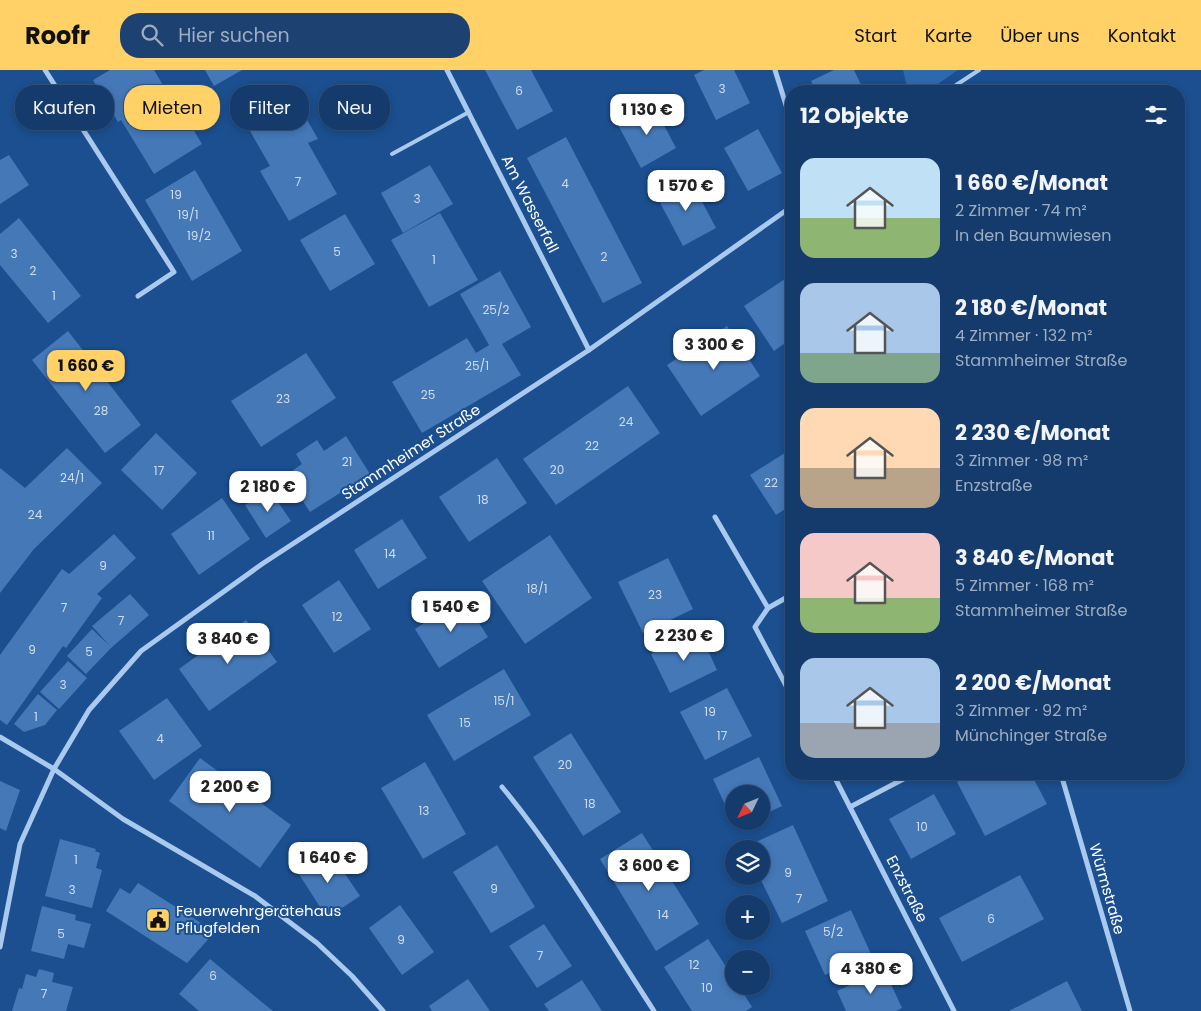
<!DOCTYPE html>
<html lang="de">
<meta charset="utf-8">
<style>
body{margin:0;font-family:Poppins,sans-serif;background:#1d4271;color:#f1f3f6;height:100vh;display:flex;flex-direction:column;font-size:19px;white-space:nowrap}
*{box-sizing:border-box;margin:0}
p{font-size:16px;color:#9dadc1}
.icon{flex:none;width:28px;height:28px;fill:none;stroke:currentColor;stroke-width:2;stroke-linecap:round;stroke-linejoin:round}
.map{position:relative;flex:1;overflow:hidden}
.drawer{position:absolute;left:785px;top:15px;width:400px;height:695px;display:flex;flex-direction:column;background:#143b6b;border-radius:20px;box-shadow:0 2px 8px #0003,0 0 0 1px #33557e}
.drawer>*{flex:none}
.banner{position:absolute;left:15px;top:15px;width:475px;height:45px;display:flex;gap:10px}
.needle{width:32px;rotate:227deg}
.fabs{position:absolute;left:725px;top:715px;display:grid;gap:10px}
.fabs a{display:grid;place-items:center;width:45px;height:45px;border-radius:50%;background:#143b6b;box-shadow:0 2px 8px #0003,0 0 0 1px #33557e;font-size:25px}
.price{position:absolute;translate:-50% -42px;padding:0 11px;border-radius:10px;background:#fff;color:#222;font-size:16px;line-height:32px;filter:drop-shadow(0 1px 2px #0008)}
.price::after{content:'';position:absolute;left:50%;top:30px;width:15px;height:11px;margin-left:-8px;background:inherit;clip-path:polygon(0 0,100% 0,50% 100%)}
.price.current{background:#ffd166;color:#111}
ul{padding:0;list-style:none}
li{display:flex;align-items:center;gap:15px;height:125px;padding:0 15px}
li span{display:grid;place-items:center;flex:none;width:140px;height:100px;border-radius:15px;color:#555}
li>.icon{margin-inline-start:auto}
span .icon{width:60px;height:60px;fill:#fffc;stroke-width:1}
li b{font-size:21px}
h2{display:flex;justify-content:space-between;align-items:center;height:60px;padding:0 15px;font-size:21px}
.tag{padding:0 18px;border-radius:20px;background:#143b6b;box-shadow:0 2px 8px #0003,0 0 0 1px #33557e;font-size:18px;line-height:45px}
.tag.current{background:#ffd166;color:#111}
header{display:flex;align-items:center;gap:30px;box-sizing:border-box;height:70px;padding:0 25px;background:#ffd166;color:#111}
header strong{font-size:24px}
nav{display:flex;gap:28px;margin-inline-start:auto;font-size:18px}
.search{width:350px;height:45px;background:#1d4271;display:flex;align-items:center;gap:12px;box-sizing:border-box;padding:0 18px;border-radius:20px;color:#9dadc1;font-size:19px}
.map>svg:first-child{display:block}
.green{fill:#2e69ad}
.building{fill:#4478b7}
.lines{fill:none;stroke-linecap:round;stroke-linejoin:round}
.lane{stroke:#a9c9ee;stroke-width:4}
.street{stroke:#a9c9ee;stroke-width:5}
.labels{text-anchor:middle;stroke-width:4;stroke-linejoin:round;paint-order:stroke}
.number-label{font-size:12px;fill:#d0dded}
.street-label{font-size:15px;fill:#fff;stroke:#1b4f8f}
.poi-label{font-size:15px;fill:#fff;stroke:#1b4f8f;text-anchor:start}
</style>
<header>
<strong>Roofr</strong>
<div class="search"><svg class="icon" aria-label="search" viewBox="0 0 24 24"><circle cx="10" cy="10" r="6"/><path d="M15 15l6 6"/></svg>Hier suchen</div>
<nav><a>Start</a><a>Karte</a><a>Über uns</a><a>Kontakt</a></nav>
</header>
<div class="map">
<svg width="1201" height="941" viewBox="0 0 1201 941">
<rect width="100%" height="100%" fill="#1b4f8f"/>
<!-- green -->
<path class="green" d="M903 0H958C938 13 933 22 908 21Z"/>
<!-- building -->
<g class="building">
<polygon points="110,0 154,0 167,22 170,21 202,74 154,104 121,50 118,52 93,10"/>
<polygon points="205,0 242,0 214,16"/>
<polygon points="485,0 531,0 553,41 517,60"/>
<polygon points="704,0 734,0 750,33 716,50 694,5"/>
<polygon points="834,0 854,0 864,21 816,21 811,11"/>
<polygon points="290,20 318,69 308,73 337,124 289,151 260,101 270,96 242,47"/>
<polygon points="653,34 676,78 641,98 617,53"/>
<polygon points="758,59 782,103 748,121 724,78"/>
<polygon points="566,67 642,213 603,233 527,88"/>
<polygon points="9,85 29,115 0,134 0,90"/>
<polygon points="430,95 453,134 403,163 381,123"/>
<polygon points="195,100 242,181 192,211 145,130"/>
<polygon points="690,109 716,158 683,176 657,127"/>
<polygon points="440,143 478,210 429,237 391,170"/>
<polygon points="345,144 375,194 330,221 300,170"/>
<polygon points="19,148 81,226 48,253 0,195 0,164"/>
<polygon points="500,201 531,257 502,274 521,305 422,363 392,312 467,268 476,283 489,275 460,224"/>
<polygon points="791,205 791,269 774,281 744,236"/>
<polygon points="727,256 760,306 701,346 667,295"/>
<polygon points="68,261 141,355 105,383 32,290"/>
<polygon points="306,283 336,328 261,377 231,331"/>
<polygon points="628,316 660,363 556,435 523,389"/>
<polygon points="156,363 197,403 162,440 121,400"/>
<polygon points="346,366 370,404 310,442 286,405 302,394 296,384 317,370 324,381"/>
<polygon points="67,378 102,413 34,479 0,523 0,398 25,418"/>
<polygon points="791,379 791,435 776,445 750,405"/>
<polygon points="497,388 527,433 469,472 439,427"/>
<polygon points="269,419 291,451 266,468 245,435"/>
<polygon points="222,428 250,469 199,505 171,464"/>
<polygon points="402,449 427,488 378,519 354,480"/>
<polygon points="114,464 136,488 97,524 102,528 66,578 63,576 7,655 0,650 0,585 62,499 69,504"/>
<polygon points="550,465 592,528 525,574 482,511"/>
<polygon points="668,488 693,539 643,563 618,512"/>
<polygon points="339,510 371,559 334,583 302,535"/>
<polygon points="130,524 149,545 111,578 86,604 67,586 92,559 110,576 92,556"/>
<polygon points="463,528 488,567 439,598 415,559"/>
<polygon points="246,550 277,592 209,641 179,599"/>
<polygon points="699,561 717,600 670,623 651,584"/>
<polygon points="68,591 87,608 59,639 40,622"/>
<polygon points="504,599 531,645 454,691 427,645"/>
<polygon points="727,618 752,666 705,690 680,642"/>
<polygon points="38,624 57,640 45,655 24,662 14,654"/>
<polygon points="167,628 202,676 154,710 119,661"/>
<polygon points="571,663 621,742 583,766 533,687"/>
<polygon points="759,687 782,736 761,746 761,724 734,724 734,751 750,751 736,758 713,709"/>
<polygon points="200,688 291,755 260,798 169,731"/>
<polygon points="425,692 466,764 423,789 381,718"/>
<polygon points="973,704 1031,704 1047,734 985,766 957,712"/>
<polygon points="0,711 20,720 6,761 0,758"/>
<polygon points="934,724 956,764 911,789 889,749"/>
<polygon points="793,755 828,831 782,853 759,806 761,806 761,779 745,777"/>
<polygon points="642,763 699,854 656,881 600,789"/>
<polygon points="60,769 96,779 95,781 100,783 96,798 102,800 92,838 45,826"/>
<polygon points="497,775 535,837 491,863 453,802"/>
<polygon points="329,780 360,826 327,848 297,801"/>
<polygon points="1020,805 1044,849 962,892 939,848"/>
<polygon points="138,813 201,853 199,856 212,865 187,893 106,841 120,818 130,824"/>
<polygon points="400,835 434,882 402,905 369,858"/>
<polygon points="42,836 76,845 75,850 91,854 84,878 68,874 64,889 31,881"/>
<polygon points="851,840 871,884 825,905 805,861"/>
<polygon points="544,854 572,896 537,918 509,876"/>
<polygon points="708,869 734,909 734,916 739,916 752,937 746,941 692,941 664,897"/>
<polygon points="210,889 263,933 273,941 199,941 179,924"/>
<polygon points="39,899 54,903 52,912 73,917 66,941 12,941 19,918 22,919 26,904 36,907"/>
<polygon points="884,899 902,938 896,941 846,941 837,921"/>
<polygon points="468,909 490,941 432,941 429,936"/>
<polygon points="582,910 602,941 549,941 544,934"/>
<polygon points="1067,911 1082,941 1009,941"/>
</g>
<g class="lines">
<!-- lane -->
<g class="lane">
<polyline points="947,21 979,0"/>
<polyline points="392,84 469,42"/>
</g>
<!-- street -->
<g class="street">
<polyline points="45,0 174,202 138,226"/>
<polyline points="447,0 589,280"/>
<polyline points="775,0 791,51"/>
<polyline points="715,447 768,538 755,557 791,625"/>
<polyline points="768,538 791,525"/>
<polyline points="0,667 54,699 123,749 255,826 317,873 352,906 383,941"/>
<polyline points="833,704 954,941"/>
<polyline points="1061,704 1130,941"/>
<path d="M502 717C560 787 605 866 654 941"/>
<polyline points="850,737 913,704"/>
<polyline points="0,877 20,774 54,699 89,640 141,581 262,494 589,280 791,137"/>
</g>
</g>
<!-- icons -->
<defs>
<symbol id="civic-square" viewBox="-11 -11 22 22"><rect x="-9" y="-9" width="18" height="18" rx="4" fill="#ffd166" stroke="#1b4f8f"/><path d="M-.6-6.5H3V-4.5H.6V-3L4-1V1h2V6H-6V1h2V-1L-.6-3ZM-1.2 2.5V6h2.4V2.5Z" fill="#111"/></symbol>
</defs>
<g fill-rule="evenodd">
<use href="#civic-square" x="144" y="836" width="28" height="28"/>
</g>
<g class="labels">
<!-- number labels -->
<g class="number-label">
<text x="722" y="23">3</text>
<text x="519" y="25">6</text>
<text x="298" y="116">7</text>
<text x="565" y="118">4</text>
<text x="176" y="129">19</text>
<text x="417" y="133">3</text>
<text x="188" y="149">19/1</text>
<text x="199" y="170">19/2</text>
<text x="337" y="186">5</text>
<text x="14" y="188">3</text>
<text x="604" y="191">2</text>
<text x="434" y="194">1</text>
<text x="33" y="205">2</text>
<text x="54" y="230">1</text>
<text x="496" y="244">25/2</text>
<text x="477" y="300">25/1</text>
<text x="428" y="329">25</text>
<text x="283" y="333">23</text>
<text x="101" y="345">28</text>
<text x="626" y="356">24</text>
<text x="592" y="380">22</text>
<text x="347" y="396">21</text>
<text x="557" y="404">20</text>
<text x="159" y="405">17</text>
<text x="72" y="412">24/1</text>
<text x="771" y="417">22</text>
<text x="483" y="434">18</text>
<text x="35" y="449">24</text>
<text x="211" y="470">11</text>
<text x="390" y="488">14</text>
<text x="103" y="500">9</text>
<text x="537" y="523">18/1</text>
<text x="655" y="529">23</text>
<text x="64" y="542">7</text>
<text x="337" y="551">12</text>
<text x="121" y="555">7</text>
<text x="32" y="584">9</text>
<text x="89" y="586">5</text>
<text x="63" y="619">3</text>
<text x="504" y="635">15/1</text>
<text x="710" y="646">19</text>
<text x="36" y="651">1</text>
<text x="465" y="657">15</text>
<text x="722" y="670">17</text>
<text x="160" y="673">4</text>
<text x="565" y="699">20</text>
<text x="590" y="738">18</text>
<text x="424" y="745">13</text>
<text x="922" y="761">10</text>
<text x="76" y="794">1</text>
<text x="788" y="807">9</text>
<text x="494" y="823">9</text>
<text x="72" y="824">3</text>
<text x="799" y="833">7</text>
<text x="663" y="849">14</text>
<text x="991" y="853">6</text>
<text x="833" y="866">5/2</text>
<text x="61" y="868">5</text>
<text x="401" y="874">9</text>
<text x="540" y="890">7</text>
<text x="694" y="899">12</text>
<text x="213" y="910">6</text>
<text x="707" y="922">10</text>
<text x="44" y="928">7</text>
</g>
<!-- street labels -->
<g class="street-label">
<text transform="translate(530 134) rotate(63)" y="5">Am Wasserfall</text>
<text transform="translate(411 382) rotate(-33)" y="5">Stammheimer Straße</text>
<text transform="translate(907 819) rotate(63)" y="5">Enzstraße</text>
<text transform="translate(1107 819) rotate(74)" y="5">Würmstraße</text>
</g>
<!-- poi labels -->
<g class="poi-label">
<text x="176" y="846">Feuerwehrgerätehaus<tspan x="176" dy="17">Pflugfelden</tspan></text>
</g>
</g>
</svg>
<div class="fabs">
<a><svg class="needle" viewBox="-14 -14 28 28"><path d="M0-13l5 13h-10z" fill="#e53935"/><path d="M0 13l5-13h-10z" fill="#9dadc1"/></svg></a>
<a><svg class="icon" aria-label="layers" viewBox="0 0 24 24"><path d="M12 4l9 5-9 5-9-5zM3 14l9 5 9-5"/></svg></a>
<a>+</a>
<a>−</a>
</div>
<b class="price" style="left:647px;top:66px">1 130 €</b>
<b class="price" style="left:686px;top:142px">1 570 €</b>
<b class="price" style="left:714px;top:301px">3 300 €</b>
<b class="price current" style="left:86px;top:322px">1 660 €</b>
<b class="price" style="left:268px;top:443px">2 180 €</b>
<b class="price" style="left:451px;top:563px">1 540 €</b>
<b class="price" style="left:684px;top:592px">2 230 €</b>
<b class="price" style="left:228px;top:595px">3 840 €</b>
<b class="price" style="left:230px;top:743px">2 200 €</b>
<b class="price" style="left:328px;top:814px">1 640 €</b>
<b class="price" style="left:649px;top:822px">3 600 €</b>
<b class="price" style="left:871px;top:925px">4 380 €</b>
<div class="banner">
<a class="tag">Kaufen</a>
<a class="tag current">Mieten</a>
<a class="tag">Filter</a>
<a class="tag">Neu</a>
</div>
<section class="drawer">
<h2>12 Objekte<svg class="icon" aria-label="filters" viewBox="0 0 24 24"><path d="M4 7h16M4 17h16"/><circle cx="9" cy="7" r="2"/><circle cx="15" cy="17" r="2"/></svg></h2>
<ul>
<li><span style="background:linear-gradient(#bfe0f5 60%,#8fb573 0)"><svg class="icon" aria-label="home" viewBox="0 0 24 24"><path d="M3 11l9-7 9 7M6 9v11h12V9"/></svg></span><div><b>1 660 €/Monat</b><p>2 Zimmer · 74 m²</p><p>In den Baumwiesen</p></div></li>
<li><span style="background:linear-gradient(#a9c7e8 70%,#7fa58c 0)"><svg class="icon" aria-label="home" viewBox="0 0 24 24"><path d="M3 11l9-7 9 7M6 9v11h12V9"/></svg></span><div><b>2 180 €/Monat</b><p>4 Zimmer · 132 m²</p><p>Stammheimer Straße</p></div></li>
<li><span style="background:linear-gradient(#ffd9b3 60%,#b9a48a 0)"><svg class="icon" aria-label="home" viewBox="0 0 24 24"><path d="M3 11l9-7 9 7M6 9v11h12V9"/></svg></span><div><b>2 230 €/Monat</b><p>3 Zimmer · 98 m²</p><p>Enzstraße</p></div></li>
<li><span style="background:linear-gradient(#f6c9c9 65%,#8fb573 0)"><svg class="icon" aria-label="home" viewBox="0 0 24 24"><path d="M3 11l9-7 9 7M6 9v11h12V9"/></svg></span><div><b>3 840 €/Monat</b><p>5 Zimmer · 168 m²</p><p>Stammheimer Straße</p></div></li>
<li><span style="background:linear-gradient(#a9c7e8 65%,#9aa5b1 0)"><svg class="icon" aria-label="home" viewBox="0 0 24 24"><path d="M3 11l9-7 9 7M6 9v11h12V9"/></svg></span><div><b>2 200 €/Monat</b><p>3 Zimmer · 92 m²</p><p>Münchinger Straße</p></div></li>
</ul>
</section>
</div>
